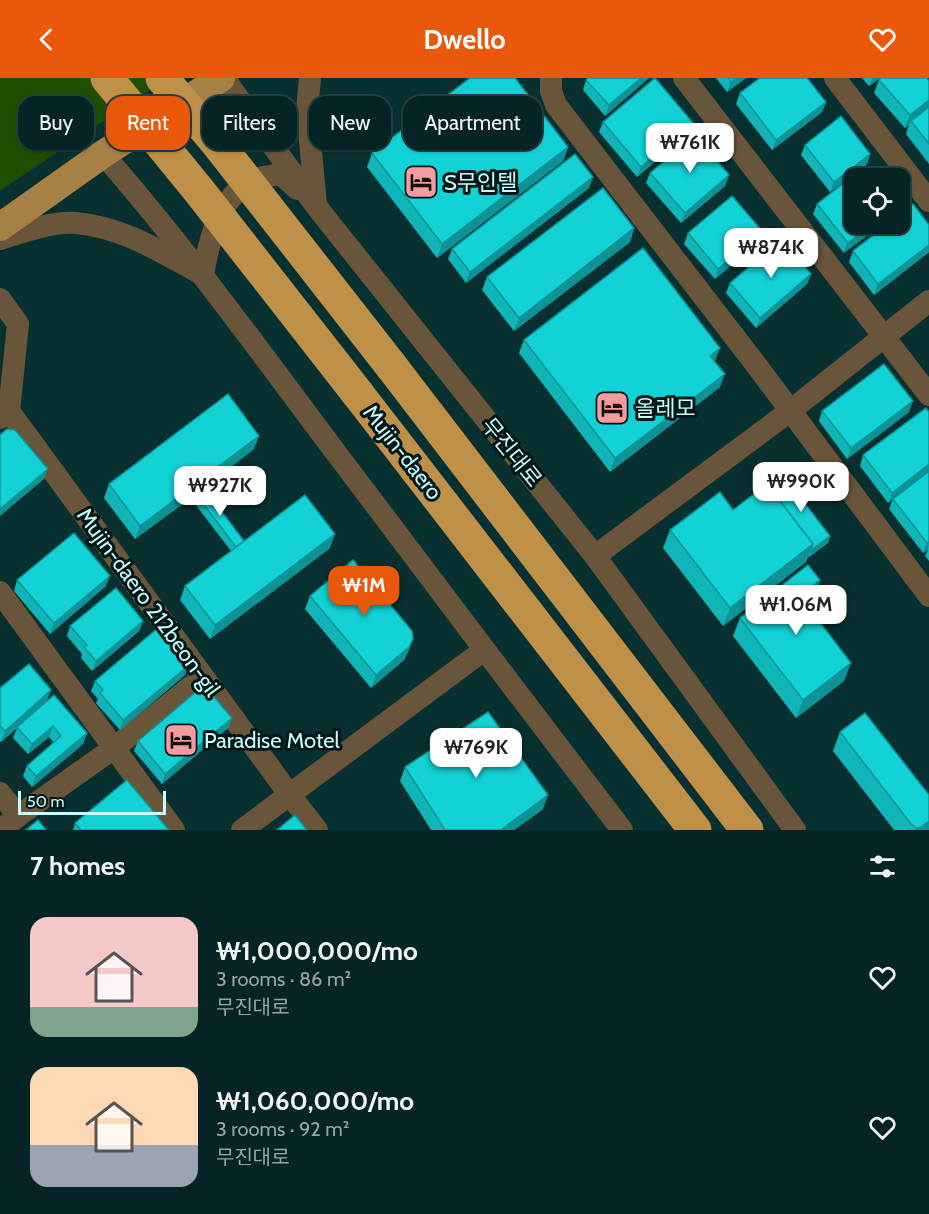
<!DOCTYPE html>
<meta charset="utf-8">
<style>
body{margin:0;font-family:Cabin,"Noto Sans KR",sans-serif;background:#143032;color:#f1f3f6;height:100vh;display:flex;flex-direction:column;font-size:22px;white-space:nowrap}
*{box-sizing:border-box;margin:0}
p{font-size:20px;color:#98a4a7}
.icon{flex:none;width:33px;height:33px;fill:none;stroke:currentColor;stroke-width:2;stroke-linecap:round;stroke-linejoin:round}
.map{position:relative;height:752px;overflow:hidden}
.details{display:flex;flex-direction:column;background:#062425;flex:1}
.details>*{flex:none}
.top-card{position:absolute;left:18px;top:18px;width:600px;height:54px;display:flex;gap:12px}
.controls{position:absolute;left:844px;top:90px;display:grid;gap:12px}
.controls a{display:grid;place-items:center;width:66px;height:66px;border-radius:12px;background:#062425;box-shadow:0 2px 4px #0004,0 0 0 2px #274142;font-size:30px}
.scale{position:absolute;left:18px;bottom:15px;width:148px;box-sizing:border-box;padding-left:6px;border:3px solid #c8fcfc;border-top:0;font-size:16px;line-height:21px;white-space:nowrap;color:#c8fcfc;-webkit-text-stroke:4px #001617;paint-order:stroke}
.price{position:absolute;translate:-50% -51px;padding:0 14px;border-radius:12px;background:#fff;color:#222;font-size:20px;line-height:39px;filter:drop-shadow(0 2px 3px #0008)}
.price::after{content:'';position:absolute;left:50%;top:36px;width:18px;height:14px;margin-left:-9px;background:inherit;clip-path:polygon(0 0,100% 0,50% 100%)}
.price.selected{background:#ea580c;color:#fff}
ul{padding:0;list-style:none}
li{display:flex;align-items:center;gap:18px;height:150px;padding:0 30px}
li span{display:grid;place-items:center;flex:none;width:168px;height:120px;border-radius:18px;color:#555}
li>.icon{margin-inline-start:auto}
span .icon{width:72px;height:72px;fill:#fffc;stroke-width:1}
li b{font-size:26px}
h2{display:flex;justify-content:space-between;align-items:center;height:72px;padding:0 30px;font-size:26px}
.chip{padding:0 21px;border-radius:18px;background:#062425;box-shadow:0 2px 4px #0004,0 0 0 2px #274142;font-size:21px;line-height:54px}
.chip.selected{background:#ea580c;color:#fff}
header{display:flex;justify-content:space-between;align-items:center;height:78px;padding:0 30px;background:#ea580c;color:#fff;font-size:27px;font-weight:700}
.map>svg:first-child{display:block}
.green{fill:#1f4e00}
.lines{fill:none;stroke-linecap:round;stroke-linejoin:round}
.minor{stroke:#69563a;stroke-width:22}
.major{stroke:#a78045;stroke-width:28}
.highway{stroke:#bf9148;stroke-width:33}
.highway-bridge{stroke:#bf9148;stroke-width:33}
.wall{fill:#10b5b7}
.shaded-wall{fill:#0d9395}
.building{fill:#13d2d5;stroke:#0d9395;stroke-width:1.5}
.labels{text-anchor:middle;stroke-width:6;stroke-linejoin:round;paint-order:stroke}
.poi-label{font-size:22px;fill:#c8fcfc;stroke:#001617;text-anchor:start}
.street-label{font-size:22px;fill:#c8fcfc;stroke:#001617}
</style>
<header><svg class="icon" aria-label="back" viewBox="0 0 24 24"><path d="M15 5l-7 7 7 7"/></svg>Dwello<svg class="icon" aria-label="heart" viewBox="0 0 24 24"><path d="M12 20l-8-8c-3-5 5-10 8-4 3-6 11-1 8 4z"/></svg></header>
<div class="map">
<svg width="929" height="752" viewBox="0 0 929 752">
<rect width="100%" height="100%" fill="#083031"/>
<!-- green -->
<polygon class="green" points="0,0 167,0 0,113"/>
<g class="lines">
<!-- minor -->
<g class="minor">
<polyline points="224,0 316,128 595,478 795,752"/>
<polyline points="310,0 307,31 316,127"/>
<polyline points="551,0 551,13 556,27 757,288 929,518"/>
<polyline points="684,0 929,317"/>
<polyline points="835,0 929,123"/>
<path d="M103 76C187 172 261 275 337 376 432 502 526 627 622 752"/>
<path d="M0 161C22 154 53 143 76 145 123 149 163 175 203 197 209 162 219 119 253 102 261 98 272 98 281 96L297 111"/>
<polyline points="0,221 18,246 9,333 0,340"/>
<polyline points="9,333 289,716 317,752"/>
<polyline points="595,478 790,333 929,223"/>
<polyline points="0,514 174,752"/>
<polyline points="0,715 18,738 1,752"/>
<polyline points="18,738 114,670 203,599"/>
<polyline points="242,752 484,572"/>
</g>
<!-- major -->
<polyline class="major" points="0,149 103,76 221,0"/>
<!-- highway -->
<g class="highway">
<polyline points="392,289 747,752"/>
<polyline points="358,316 695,752"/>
</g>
<!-- highway-bridge -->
<g class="highway-bridge">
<polyline points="107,0 200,114 358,316"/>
<polyline points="162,0 217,65 392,289"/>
</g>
</g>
<!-- wall -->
<g class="wall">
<polygon points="649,0 605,38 583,12 586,2"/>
<polygon points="716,0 746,0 727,14"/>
<polygon points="862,0 880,0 869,8"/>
<polygon points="879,2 929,3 929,86 906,56 909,47 905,50 874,15"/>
<polygon points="740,15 826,24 822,34 772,72 736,26"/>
<polygon points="603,44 693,45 689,55 637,99 599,54"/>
<polygon points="805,67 870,76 867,86 830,114 801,77"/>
<polygon points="568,69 563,83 437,180 367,89 372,75"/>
<polygon points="650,95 729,97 725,108 681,145 646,105"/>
<polygon points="589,110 466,205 448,181 452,171"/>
<polygon points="817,126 855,146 844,175 813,136"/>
<polygon points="929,147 929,174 874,217 849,184 853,173"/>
<polygon points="634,150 630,164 514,253 482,212 487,199"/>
<polygon points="762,153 759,164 715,201 684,166 688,155"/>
<polygon points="811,196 807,206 756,250 726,215 730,205"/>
<polygon points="524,262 715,284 720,309 610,394 519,275"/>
<polygon points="822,333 909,334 847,381 819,343"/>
<polygon points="929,334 929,483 925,478 928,472 923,475 889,431 893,421 888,425 860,388 863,377"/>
<polygon points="254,371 206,408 205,411 244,463 330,470 210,561 180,522 185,508 231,473 192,422 190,424 188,422 135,461 104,420 109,406"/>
<polygon points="733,432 830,458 828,465 809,479 808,478 806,484 723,548 663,470 670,452"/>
<polygon points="17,502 106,508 50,556 14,513"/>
<polygon points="820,502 814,521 806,526 844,603 796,640 733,558 740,540"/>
<polygon points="310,518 413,561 408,574 404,582 371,610 305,531"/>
<polygon points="143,543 139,553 92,593 81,580 82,576 67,558 70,548"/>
<polygon points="185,597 120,652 96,625 98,621 91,613 95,603"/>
<polygon points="0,610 47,622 87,655 83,666 32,709 23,698 27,688 54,665 49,659 28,676 13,660 17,650 1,664 0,663"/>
<polygon points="232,640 228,650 162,706 134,673 138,663"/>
<polygon points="840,654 929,752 894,752 833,673"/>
<polygon points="405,689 543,731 514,752 431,752 400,703"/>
<polygon points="75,745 169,752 73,752"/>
</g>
<!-- shaded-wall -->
<g class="shaded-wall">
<polygon points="641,0 649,0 605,38 609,27"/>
<polygon points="736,0 746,0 727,14 731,4"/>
<polygon points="872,0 880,0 869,8"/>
<polygon points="929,22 929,31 911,43 909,47 905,50 910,37"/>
<polygon points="826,24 822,34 772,72 776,62"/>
<polygon points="693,45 689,55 637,99 641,89"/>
<polygon points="568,69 563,83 437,180 442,166"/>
<polygon points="870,76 867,86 830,114 834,104"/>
<polygon points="729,97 725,108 681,145 685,135"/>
<polygon points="593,99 589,110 466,205 470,194"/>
<polygon points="873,146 883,146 844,175 848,165"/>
<polygon points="634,150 630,164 514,253 519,240"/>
<polygon points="762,153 759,164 715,201 718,191"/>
<polygon points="929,167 929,174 874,217 878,206"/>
<polygon points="811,196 807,206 756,250 760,240"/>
<polygon points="720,270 715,283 706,291 710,278"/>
<polygon points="725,296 720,309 610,394 615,380"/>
<polygon points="913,323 909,334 847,381 851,370"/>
<polygon points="259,358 254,371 206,408 204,413 195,415 192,422 190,424 194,411 207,397"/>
<polygon points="929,386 929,394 888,425 892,415"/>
<polygon points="48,391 44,401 0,438 0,431"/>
<polygon points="193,408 188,422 135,461 140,448"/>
<polygon points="335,456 330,470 210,561 215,547"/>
<polygon points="830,458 828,465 809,479 811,472"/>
<polygon points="929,464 928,472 923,475 927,465"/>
<polygon points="813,466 806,484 723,548 730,530"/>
<polygon points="110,498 106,508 50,556 54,545"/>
<polygon points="820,502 814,521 793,536 800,518"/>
<polygon points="143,543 139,553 92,593 96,583"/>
<polygon points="413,561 408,574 404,582 371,610 376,597"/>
<polygon points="851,585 844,603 796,640 803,622"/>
<polygon points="189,587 185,597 120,652 123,642"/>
<polygon points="51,612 47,623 1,664 5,653"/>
<polygon points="232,640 228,650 162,706 165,696"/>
<polygon points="53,648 49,659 28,676 32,666"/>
<polygon points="87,655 83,666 32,709 36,698"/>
<polygon points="548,717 543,731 514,752 501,752"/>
<polygon points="929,743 929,752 915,752 916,750"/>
</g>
<!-- building -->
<g class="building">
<polygon points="470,0 515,0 568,69 442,166 372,75"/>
<polygon points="588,0 641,0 609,27 586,2"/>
<polygon points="655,0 693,45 641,89 603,44"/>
<polygon points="728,0 736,0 731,4"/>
<polygon points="760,0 807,0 826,24 776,62 740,15"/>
<polygon points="881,0 927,0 929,3 929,22 910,37 879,2"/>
<polygon points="929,29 929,66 911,43"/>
<polygon points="841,38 870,76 834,104 805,67"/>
<polygon points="695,57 729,97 685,135 650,95"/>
<polygon points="575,76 593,99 470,194 452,171"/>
<polygon points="865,88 875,100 855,100 855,146 873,146 848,165 817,126"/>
<polygon points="603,110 634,150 519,240 487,199"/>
<polygon points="732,118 762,153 718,191 688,155"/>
<polygon points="913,126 929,147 929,167 878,206 853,173 888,146 900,146 900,136"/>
<polygon points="782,161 811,196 760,240 730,205"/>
<polygon points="643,170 720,270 710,278 725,296 615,380 524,262"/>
<polygon points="884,286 913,323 851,370 822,333"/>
<polygon points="228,316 259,358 207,397 209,400 194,411 193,408 140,448 109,406"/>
<polygon points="926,330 929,334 929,386 892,415 863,377"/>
<polygon points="7,351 15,352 48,391 0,431 0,357"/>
<polygon points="929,393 929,464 927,465 893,421"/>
<polygon points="786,401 830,458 811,472 813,466 771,412"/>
<polygon points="767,406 813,466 730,530 670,452 720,414 733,432"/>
<polygon points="203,409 244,463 236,469 195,415"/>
<polygon points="305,417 335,456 215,547 185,508"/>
<polygon points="74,455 110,498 54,545 17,502"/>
<polygon points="353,482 412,553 413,561 409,569 376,597 310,518"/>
<polygon points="808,487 820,502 800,518 851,585 803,622 740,540"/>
<polygon points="116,510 143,543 96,583 84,569 87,567 70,548"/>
<polygon points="158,550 189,587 123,642 100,615 103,612 95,603"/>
<polygon points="29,586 51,612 5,653 0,648 0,610"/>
<polygon points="204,607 232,640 165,696 138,663"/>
<polygon points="54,617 87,655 36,698 27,688 61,658 53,648 32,666 17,649"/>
<polygon points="488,634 548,717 501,752 445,752 405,689"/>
<polygon points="865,635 929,717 929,743 921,749 916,750 911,746 840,654"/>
<polygon points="127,702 169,752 81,752 75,745"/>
<polygon points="295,737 307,752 277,752"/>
<polygon points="38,742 46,752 26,752"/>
</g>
<!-- icons -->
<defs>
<symbol id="hotel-square" viewBox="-11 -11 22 22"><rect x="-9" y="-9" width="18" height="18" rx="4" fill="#f49b9f" stroke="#001617"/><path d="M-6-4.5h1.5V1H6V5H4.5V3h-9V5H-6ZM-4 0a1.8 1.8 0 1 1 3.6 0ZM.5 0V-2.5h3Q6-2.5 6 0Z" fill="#111"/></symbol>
</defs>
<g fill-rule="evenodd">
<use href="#hotel-square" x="402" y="85" width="38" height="38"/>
<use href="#hotel-square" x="593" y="311" width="38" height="38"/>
<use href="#hotel-square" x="162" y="643" width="38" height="38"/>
</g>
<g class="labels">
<!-- poi labels -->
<g class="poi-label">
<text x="444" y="112">S무인텔</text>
<text x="635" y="338">올레모</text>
<text x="204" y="670">Paradise Motel</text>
</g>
<!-- street labels -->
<g class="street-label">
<text transform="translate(403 374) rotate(52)" y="8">Mujin-daero</text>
<text transform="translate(512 374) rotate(51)" y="8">무진대로</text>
<text transform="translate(149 524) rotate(54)" y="8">Mujin-daero 212beon-gil</text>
</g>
</g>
</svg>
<div class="controls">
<a><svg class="icon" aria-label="locate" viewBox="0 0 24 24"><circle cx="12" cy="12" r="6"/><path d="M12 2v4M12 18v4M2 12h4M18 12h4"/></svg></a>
</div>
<div class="scale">50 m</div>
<b class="price" style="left:690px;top:96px">₩761K</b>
<b class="price" style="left:771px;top:201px">₩874K</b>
<b class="price" style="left:801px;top:435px">₩990K</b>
<b class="price" style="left:220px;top:439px">₩927K</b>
<b class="price selected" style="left:364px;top:539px">₩1M</b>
<b class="price" style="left:796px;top:558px">₩1.06M</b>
<b class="price" style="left:476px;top:701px">₩769K</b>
<div class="top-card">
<a class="chip">Buy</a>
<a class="chip selected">Rent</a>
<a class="chip">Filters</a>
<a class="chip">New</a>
<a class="chip">Apartment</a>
</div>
</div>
<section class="details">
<h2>7 homes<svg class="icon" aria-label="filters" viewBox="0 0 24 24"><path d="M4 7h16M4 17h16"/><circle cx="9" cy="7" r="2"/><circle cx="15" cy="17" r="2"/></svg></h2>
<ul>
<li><span style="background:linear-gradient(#f6c9c9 75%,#7fa58c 0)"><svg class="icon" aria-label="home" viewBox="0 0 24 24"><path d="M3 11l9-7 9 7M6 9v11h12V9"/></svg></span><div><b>₩1,000,000/mo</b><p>3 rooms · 86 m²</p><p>무진대로</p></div><svg class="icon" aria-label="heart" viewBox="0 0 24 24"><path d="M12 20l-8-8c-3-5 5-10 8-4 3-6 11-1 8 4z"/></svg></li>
<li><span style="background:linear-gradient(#ffd9b3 65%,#9aa5b1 0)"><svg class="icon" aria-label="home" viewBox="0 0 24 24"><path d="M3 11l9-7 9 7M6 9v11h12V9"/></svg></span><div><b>₩1,060,000/mo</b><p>3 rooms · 92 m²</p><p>무진대로</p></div><svg class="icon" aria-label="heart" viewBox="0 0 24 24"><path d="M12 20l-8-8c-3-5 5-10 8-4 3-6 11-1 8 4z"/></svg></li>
</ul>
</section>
